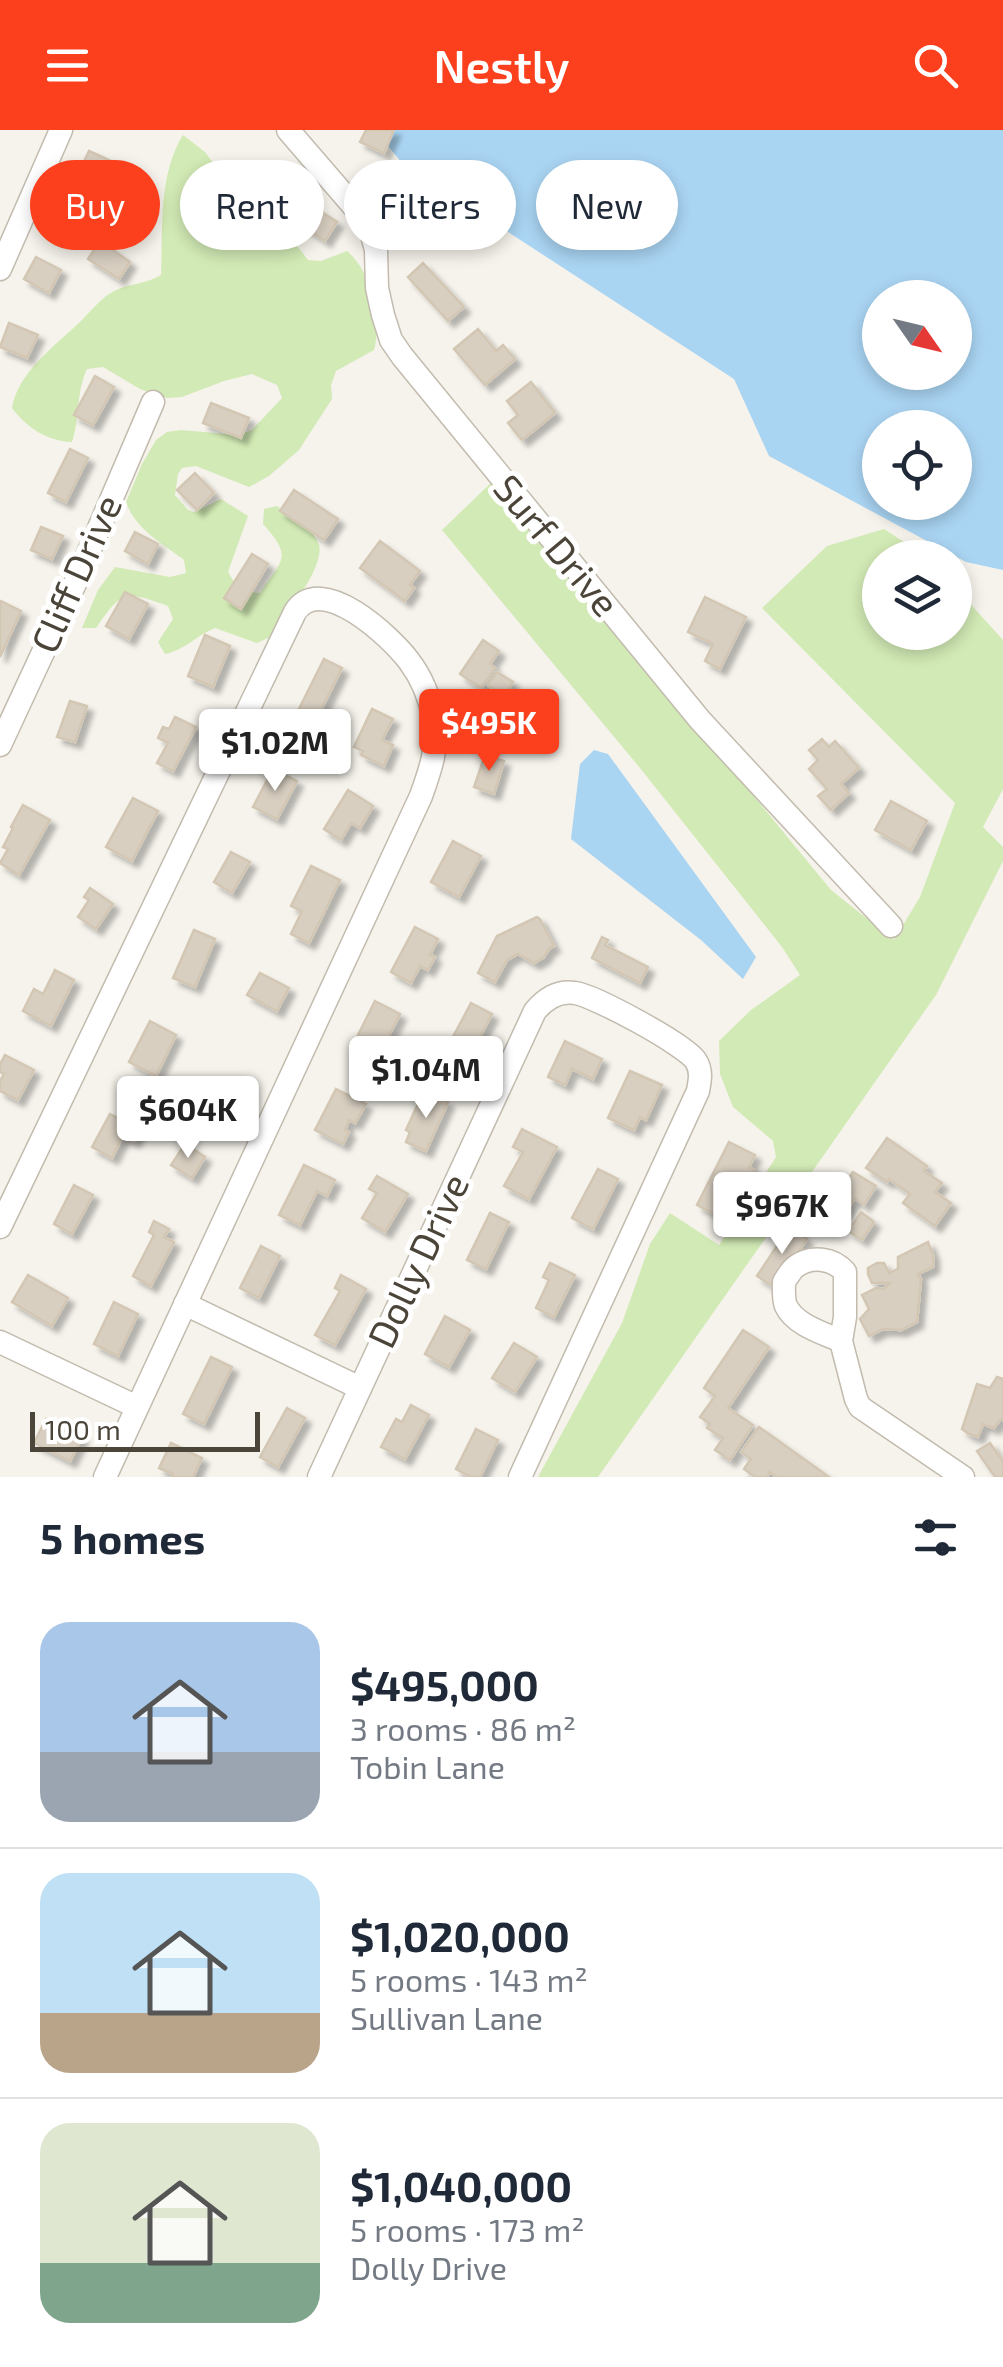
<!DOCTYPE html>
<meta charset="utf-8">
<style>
body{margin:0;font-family:"Exo 2",sans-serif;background:#f2f2f3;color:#1f2937;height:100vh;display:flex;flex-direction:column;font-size:38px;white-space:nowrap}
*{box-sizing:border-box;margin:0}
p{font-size:32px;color:#747a83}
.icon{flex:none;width:55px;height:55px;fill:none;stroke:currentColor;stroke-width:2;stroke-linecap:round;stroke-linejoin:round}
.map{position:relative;height:1347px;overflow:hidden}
.details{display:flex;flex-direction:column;background:#fff;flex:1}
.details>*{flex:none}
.top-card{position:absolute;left:30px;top:30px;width:945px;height:90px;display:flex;gap:20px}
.needle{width:65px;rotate:124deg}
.fabs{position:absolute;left:862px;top:150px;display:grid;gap:20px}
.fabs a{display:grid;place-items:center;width:110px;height:110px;border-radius:50%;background:#fff;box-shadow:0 5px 15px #0003;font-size:50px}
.scale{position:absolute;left:30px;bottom:25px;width:230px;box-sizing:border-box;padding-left:10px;border:5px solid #4b4439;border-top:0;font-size:28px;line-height:35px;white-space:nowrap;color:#4b4439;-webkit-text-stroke:8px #fff;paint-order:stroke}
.price{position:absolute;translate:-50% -85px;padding:0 22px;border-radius:10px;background:#fff;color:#222;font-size:32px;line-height:65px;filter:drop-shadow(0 2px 5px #0008)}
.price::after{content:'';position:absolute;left:50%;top:60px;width:30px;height:22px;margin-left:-15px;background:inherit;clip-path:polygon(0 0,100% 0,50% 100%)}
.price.on{background:#fc3f1d;color:#fff}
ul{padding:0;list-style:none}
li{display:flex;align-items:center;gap:30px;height:250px;padding:0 40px}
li+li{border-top:2px solid #e0e1e3}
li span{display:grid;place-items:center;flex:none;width:280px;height:200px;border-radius:30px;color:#555}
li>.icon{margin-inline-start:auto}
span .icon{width:120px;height:120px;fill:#fffc;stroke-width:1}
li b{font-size:42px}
h2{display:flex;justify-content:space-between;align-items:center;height:120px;padding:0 40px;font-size:42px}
.pill{padding:0 35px;border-radius:45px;background:#fff;box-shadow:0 5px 15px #0003;font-size:35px;line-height:90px}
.pill.on{background:#fc3f1d;color:#fff}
header{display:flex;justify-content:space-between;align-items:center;height:130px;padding:0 40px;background:#fc3f1d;color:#fff;font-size:45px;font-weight:600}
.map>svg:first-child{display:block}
.green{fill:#d2eab5}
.water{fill:#a9d4f2;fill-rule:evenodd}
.building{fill:#d8cfc1;stroke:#d3c7b4;stroke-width:2.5;filter:url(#shadow)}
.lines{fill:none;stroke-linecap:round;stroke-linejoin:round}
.minor-casing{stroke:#c2bbae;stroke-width:25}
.minor{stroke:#fff;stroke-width:22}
.labels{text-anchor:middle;stroke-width:10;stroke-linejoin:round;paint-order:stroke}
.street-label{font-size:38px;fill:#4b4439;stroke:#fff}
</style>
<header><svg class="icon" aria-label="menu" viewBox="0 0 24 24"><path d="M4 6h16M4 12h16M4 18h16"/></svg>Nestly<svg class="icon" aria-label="search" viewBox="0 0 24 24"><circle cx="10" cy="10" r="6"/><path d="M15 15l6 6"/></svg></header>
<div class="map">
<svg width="1003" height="1347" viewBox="0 0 1003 1347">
<defs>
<filter id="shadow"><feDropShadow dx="6" dy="6" stdDeviation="2.5" flood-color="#0004"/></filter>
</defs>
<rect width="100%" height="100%" fill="#f6f3ec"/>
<!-- green -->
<g class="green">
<path d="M183 5 205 22 222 45 243 62H257L280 47 293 51 300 64 291 108 308 130 321 131 347 121C372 142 382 189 374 220L336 241 331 255 332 269 299 320 269 346 249 357 196 336 182 338 178 344 175 365 188 380 194 382 221 369 248 386 228 442C236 457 243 462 260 463 283 428 293 428 263 394L264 379 277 376C290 386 314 398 319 415 325 438 283 488 270 507L257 513 215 498C197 505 185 520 165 524L158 512 173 489 168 476C125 460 122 460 96 498H82L98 460 115 437 170 447 186 443 184 430C162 413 135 399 126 372L142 334 156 310 167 302 181 300 238 305 252 300 282 268 277 255 252 244 224 251 182 267 167 268 140 259 103 237 87 239C76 262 80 288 72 312 47 311 27 298 12 278 18 242 55 216 80 192 89 183 99 171 109 164 125 153 145 155 161 145 163 99 158 45 183 5Z"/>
<polygon points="494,350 831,760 894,810 920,767 955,673 762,478 827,416 884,399 927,427 880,428 880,502 955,502 955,457 1003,510 1003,659 983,697 1003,717 1003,731 936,865 598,1347 538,1347 622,1193 650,1114 670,1083 719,1115 776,1027 773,1011 733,977 720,944 719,911 751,880 800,845 782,817 640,638 442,400"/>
</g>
<!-- water -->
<g class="water">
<path d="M375 0H1003V440L966 432 769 326 734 249 402 33ZM880 168H955V242H880ZM880 298H955V372H880Z"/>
<polygon points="594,620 608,624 756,827 743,849 701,810 571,709 580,634"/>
</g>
<!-- building -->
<g class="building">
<polygon points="366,0 394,0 384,23 360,12"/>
<polygon points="89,21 120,35 112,52 81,38"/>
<polygon points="74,43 93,53 86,66 67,56"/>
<polygon points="309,74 337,92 325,111 297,92"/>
<polygon points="100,111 130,132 119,149 88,129"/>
<polygon points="36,127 61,140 49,163 24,149"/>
<polygon points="423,133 464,177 448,191 408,147"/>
<polygon points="9,193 38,205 27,228 0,217"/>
<polygon points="478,199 496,221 503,215 515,229 485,255 454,219"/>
<polygon points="95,246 114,257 93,295 74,285"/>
<polygon points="531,252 555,283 522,310 508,293 518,285 507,271"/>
<polygon points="211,273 249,288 241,308 203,293"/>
<polygon points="70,319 88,328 66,372 48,363"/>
<polygon points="195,343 214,363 197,380 177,360"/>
<polygon points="294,360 338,389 324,410 280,381"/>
<polygon points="41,397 63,406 52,429 31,420"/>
<polygon points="135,402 158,414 148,434 125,421"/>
<polygon points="380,411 420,441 410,455 414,458 405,471 360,438"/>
<polygon points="252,424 268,434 241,479 224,468"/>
<polygon points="125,462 148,474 129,509 106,496"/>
<polygon points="705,467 746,487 720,539 705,531 713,514 688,502"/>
<polygon points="1,471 21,481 0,527 0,472"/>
<polygon points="205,505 230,516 213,557 188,546"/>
<polygon points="483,510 499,521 490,534 495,538 481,558 460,544"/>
<polygon points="324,529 342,538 317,588 299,579"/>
<polygon points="497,542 513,552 504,566 488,555"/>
<polygon points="70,571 87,576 75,612 57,607"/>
<polygon points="372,579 393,589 382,610 393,615 384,636 361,625 363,621 354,617"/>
<polygon points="175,587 196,597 173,641 157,633 168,613 158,608 163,597 169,599"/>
<polygon points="822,609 829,617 835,611 859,638 841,654 849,663 831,680 818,666 827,659 809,639 818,630 809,620"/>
<polygon points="485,625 504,631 494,664 474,657"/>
<polygon points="273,639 297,651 277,689 253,677"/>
<polygon points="348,660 373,676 360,698 351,693 341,710 324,699"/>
<polygon points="133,668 158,681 132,731 106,717"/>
<polygon points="891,671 927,691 911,720 875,700"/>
<polygon points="23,675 50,690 19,745 0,733 8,719 3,717 13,698 11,697"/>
<polygon points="453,711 481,726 459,767 431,752"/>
<polygon points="231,722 250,732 232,763 214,752"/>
<polygon points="311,736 340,750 309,813 291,804 302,781 291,776"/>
<polygon points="90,758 113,774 96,799 78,787 89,770 84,767"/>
<polygon points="537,787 540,789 554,816 549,819 544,827 534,833 518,824 507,830 495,852 478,843 497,806"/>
<polygon points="415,797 438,809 430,825 435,827 428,840 420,836 411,853 391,842"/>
<polygon points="194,800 215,809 195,857 173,848"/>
<polygon points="602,807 608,810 605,815 648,837 640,853 592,828"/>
<polygon points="55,840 74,850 51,896 23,881 34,859 43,864"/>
<polygon points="260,843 289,858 277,881 247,865"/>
<polygon points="375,871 400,884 374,934 359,926 367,910 358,905"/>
<polygon points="471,873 492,884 466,933 445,922"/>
<polygon points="150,891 176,905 156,946 129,932"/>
<polygon points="565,911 602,929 593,949 572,939 565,955 548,947"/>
<polygon points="5,925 34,940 18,970 0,961 0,951 4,944 0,942 0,934"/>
<polygon points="630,941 662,955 646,990 640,987 634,1000 608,988"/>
<polygon points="336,959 366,974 355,993 349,990 345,1000 349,1002 343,1014 315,1000"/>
<polygon points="424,961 448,972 426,1021 406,1012 410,1002 406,1000"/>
<polygon points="179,983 192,992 183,1006 169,997"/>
<polygon points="110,984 140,999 134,1011 123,1006 112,1028 92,1017"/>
<polygon points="522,999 557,1017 529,1069 504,1056 523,1022 513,1017"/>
<polygon points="887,1008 927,1036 924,1041 942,1053 935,1062 951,1073 935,1096 903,1073 910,1064 889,1049 887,1052 866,1038"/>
<polygon points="729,1012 755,1025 749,1037 754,1040 747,1053 743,1051 724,1089 697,1075"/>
<polygon points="185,1014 205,1027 192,1048 171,1035"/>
<polygon points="304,1035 335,1050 327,1066 317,1061 300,1095 279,1085"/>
<polygon points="598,1039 618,1049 593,1099 572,1088"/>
<polygon points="853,1042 876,1056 864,1075 855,1068 843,1086 833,1080 822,1097 797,1081 809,1062 818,1068 830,1051 842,1059"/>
<polygon points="377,1046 408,1064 385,1102 362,1088 377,1063 369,1059"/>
<polygon points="74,1055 93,1065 72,1104 54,1094"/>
<polygon points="861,1082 874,1092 862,1110 848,1101"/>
<polygon points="490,1083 509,1092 486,1139 467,1130"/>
<polygon points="154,1091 169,1099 164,1107 174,1112 151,1156 133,1146 154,1105 149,1102"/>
<polygon points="790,1096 807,1109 774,1157 757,1146"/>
<polygon points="928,1112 933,1125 933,1137 918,1144 921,1149 917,1192 901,1200 883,1199 869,1206 860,1189 869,1179 862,1165 876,1158 884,1159 890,1153 872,1153 868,1144 868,1138 877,1133 884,1133 889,1143 898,1139 898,1127"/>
<polygon points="261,1116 280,1126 259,1168 240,1158"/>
<polygon points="550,1133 575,1145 554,1187 536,1178 549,1150 543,1147"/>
<polygon points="28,1145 68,1168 52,1196 12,1172"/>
<polygon points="341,1145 366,1159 335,1215 315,1205 340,1161 335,1158"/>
<polygon points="114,1172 138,1184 118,1226 94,1214"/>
<polygon points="445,1186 470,1200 449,1237 425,1224"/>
<polygon points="743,1200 769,1217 728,1278 753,1295 730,1330 715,1320 723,1308 707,1298 710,1294 700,1287 715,1266 704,1258"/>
<polygon points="514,1213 537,1227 515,1262 492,1248"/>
<polygon points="211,1227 232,1237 204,1294 183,1284"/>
<polygon points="997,1247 1003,1249 1003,1290 1001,1289 994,1298 983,1294 978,1307 969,1304 962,1299 977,1254 990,1258"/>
<polygon points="411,1275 429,1285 405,1329 381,1317 396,1289 402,1292"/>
<polygon points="287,1278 305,1288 278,1337 260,1327"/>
<polygon points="46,1289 82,1307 70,1331 34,1313"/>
<polygon points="759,1297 829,1347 777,1347 770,1342 767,1347 755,1347 744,1339 751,1329 741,1322"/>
<polygon points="476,1299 498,1310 480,1347 471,1347 456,1339"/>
<polygon points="171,1313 202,1328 193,1347 172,1347 173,1344 159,1338"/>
<polygon points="990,1313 1003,1332 1003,1347 995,1347 977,1321"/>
</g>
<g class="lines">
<defs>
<g id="minor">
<polyline points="288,0 369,94 376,120 377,158 383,185 391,210 402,226 700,590 891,796"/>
<polyline points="0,139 61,0"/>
<polyline points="0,615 78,447 153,272"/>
<path d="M0 1097 295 482C321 441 391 507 409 531 422 548 430 569 434 589 439 616 430 641 421 666L105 1347"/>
<polyline points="185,1174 360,1258"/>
<path d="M841 1211C823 1203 795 1195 786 1176 783 1169 784 1159 784 1152 785 1150 793 1138 795 1137 811 1125 833 1128 845 1142V1187L841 1211 856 1269 860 1277 963 1347"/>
<polyline points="0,1212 137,1277"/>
<path d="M319 1347 535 881C545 869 558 860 575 863 595 866 686 915 696 931 702 941 700 950 698 961L520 1347"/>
</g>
</defs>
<!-- minor casing -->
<use href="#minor" class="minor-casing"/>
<!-- minor -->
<use href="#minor" class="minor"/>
</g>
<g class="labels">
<!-- street labels -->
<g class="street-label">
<text transform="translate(556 416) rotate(50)" y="13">Surf Drive</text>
<text transform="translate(77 444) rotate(-66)" y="13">Cliff Drive</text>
<text transform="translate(419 1131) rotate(-65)" y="13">Dolly Drive</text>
</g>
</g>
</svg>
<div class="fabs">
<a><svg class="needle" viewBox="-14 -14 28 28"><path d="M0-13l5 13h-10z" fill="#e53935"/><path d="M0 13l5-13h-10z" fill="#747a83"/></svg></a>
<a><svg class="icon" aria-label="locate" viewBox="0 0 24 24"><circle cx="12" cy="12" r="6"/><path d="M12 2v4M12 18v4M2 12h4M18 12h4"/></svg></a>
<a><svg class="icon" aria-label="layers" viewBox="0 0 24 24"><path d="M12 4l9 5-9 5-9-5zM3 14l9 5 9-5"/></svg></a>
</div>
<div class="scale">100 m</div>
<b class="price on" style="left:489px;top:644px">$495K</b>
<b class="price" style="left:275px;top:664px">$1.02M</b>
<b class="price" style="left:426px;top:991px">$1.04M</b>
<b class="price" style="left:188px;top:1031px">$604K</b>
<b class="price" style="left:782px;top:1127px">$967K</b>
<div class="top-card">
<a class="pill on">Buy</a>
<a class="pill">Rent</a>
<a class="pill">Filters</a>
<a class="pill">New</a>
</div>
</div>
<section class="details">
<h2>5 homes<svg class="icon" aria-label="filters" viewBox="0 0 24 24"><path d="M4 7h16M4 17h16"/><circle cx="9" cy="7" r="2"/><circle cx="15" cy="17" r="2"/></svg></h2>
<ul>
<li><span style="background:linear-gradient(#a9c7e8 65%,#9aa5b1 0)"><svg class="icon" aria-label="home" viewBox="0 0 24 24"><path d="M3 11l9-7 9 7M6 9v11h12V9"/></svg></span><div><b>$495,000</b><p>3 rooms · 86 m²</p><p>Tobin Lane</p></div></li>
<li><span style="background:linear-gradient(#bfe0f5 70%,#b9a48a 0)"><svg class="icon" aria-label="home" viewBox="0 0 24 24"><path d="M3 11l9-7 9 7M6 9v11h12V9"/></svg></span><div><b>$1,020,000</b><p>5 rooms · 143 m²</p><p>Sullivan Lane</p></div></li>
<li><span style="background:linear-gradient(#dfe7d0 70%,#7fa58c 0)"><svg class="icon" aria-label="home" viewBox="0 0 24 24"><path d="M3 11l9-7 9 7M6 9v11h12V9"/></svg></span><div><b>$1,040,000</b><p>5 rooms · 173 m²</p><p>Dolly Drive</p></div></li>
</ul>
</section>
